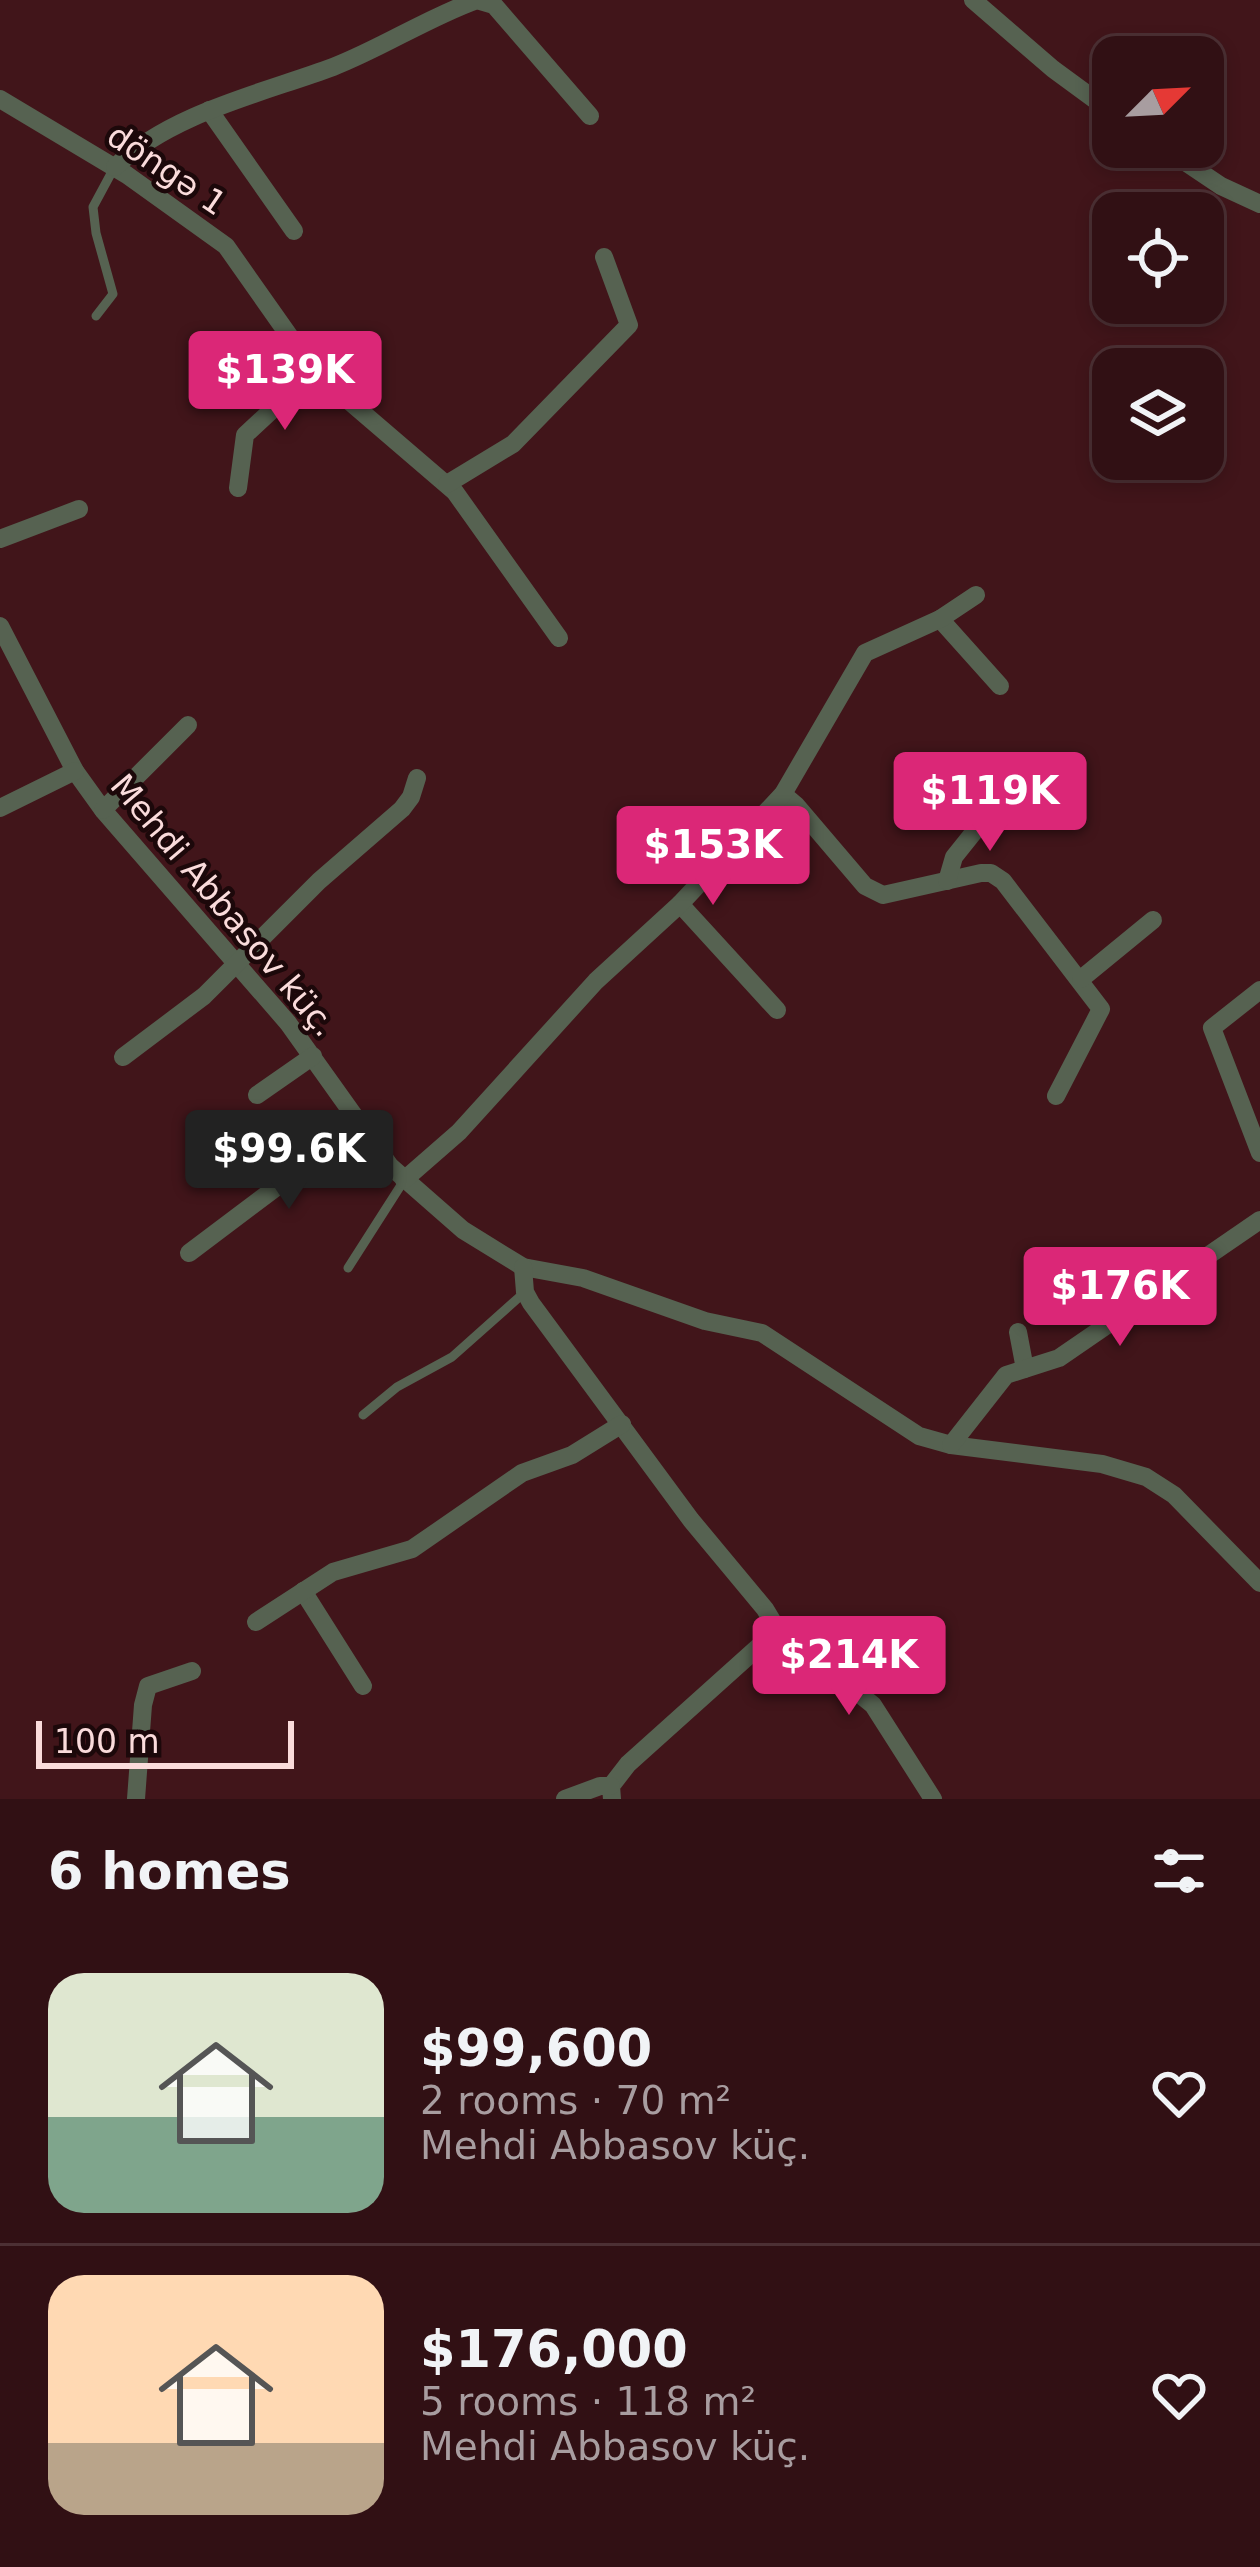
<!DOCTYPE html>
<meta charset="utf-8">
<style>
body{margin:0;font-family:"DejaVu Sans",sans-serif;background:#39191d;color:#f1f3f6;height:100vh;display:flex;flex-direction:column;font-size:45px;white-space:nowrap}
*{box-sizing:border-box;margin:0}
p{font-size:39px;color:#a89da0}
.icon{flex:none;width:66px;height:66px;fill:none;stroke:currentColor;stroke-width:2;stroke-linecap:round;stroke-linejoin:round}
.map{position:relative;height:1799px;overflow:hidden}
.drawer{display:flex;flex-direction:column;background:#311014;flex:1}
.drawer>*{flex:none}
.needle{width:78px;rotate:66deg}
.controls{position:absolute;left:1092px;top:36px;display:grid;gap:24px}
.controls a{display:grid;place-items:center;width:132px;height:132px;border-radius:24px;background:#311014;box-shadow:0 6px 18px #0003,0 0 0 3px #4c3034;font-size:60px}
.scale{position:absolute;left:36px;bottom:30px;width:258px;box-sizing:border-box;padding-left:12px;border:6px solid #fadbdb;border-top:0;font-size:33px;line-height:42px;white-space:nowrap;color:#fadbdb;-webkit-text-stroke:9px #1c080a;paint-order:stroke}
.price{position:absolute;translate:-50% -102px;padding:0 27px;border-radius:12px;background:#db2777;color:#fff;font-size:39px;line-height:78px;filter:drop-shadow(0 3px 6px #0008)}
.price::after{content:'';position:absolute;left:50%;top:72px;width:36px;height:27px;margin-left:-18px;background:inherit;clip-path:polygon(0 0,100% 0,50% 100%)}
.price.current{background:#222;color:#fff}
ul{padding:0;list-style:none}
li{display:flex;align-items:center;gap:36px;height:300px;padding:0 48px}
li+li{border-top:3px solid #4c3034}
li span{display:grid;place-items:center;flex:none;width:336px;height:240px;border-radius:36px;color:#555}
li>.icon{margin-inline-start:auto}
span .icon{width:144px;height:144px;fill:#fffc;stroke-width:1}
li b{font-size:51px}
h2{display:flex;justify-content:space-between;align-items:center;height:144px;padding:0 48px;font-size:51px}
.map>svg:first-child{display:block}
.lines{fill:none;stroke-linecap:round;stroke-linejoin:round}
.service{stroke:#566251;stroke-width:9}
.minor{stroke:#566251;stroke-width:18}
.labels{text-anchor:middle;stroke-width:9;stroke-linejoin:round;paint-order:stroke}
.street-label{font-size:33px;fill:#fadbdb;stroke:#1c080a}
</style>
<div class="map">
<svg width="1260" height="1799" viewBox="0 0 1260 1799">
<rect width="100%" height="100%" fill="#41151a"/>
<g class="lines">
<!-- service -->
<g class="service">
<polyline points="96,316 113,294 96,233 93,207 114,168"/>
<polyline points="348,1268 403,1182"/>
<polyline points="363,1415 397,1387 452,1357 525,1292"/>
</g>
<!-- minor -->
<g class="minor">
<polyline points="973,0 1053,69 1113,113"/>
<polyline points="0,99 127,175 226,246 314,371 455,492 559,638"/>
<polyline points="209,110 294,231"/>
<polyline points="1163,147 1221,186 1260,204"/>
<path d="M115 167C171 113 263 93 333 67 382 48 427 18 477 0L494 5 590 116"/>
<polyline points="447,484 513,444 629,325 604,257"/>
<polyline points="238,488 245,435 314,371"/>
<polyline points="0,539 79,509"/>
<polyline points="940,619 1000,686"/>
<polyline points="0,626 75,771 103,810 288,1023 390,1166 463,1230 523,1267 583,1278 705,1321 762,1333 919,1436 951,1445 1102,1464 1146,1477 1174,1495 1260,1583"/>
<polyline points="783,794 796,805 865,886 883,895 981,873 991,873 1003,881 1101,1009 1056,1096"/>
<polyline points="0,808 75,771"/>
<polyline points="103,810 188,725"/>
<polyline points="947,881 954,857 994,807"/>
<polyline points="680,904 777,1010"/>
<polyline points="1081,979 1153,920"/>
<polyline points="1260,990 1212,1028 1260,1153"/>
<polyline points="123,1057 204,996 319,881 402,809 411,797 417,778"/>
<polyline points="257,1095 313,1056"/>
<polyline points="404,1180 459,1132 596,981 680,904 783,794 865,653 940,619 976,595"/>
<polyline points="189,1253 306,1165 364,1132"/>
<polyline points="523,1267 525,1292 531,1303 691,1520 765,1609 774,1624 765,1641 628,1764 611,1786 612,1799"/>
<polyline points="1018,1332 1025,1369"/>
<polyline points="951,1445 1006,1375 1059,1358 1260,1220"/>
<polyline points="303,1591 363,1686"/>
<polyline points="256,1622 333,1572 412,1549 522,1473 572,1455 622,1424"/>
<polyline points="774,1624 801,1639 826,1667 873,1705 933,1799"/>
<polyline points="136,1799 143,1705 148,1686 192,1671"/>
<polyline points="565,1799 600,1786 611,1786"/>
</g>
</g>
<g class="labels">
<!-- street labels -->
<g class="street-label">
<text transform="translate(167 169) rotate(34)" y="12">döngə 1</text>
<text transform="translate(224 905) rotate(50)" y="12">Mehdi Abbasov küç.</text>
</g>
</g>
</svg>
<div class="controls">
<a><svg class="needle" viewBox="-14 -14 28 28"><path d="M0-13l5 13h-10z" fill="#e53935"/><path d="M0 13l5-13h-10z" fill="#a89da0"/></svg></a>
<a><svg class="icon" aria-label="locate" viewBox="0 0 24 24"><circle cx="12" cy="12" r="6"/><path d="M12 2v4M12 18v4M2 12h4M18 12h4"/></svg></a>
<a><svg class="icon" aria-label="layers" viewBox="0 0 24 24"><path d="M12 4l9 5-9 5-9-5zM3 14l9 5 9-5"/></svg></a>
</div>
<div class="scale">100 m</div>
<b class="price" style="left:285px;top:433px">$139K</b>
<b class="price" style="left:990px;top:854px">$119K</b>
<b class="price" style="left:713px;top:908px">$153K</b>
<b class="price current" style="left:289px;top:1212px">$99.6K</b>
<b class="price" style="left:1120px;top:1349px">$176K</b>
<b class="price" style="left:849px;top:1718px">$214K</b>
</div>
<section class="drawer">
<h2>6 homes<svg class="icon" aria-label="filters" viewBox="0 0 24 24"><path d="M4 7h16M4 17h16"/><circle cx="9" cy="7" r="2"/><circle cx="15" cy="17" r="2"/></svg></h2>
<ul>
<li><span style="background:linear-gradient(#dfe7d0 60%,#7fa58c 0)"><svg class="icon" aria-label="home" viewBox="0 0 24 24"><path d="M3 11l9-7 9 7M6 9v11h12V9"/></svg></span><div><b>$99,600</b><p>2 rooms · 70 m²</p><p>Mehdi Abbasov küç.</p></div><svg class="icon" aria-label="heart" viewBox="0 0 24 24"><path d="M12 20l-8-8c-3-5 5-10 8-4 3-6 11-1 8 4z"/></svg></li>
<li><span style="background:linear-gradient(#ffd9b3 70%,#b9a48a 0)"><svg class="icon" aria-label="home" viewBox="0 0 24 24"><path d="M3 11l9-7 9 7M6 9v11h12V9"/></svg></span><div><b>$176,000</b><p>5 rooms · 118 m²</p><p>Mehdi Abbasov küç.</p></div><svg class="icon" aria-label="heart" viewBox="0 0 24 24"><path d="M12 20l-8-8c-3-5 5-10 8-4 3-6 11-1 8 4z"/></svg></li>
</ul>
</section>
